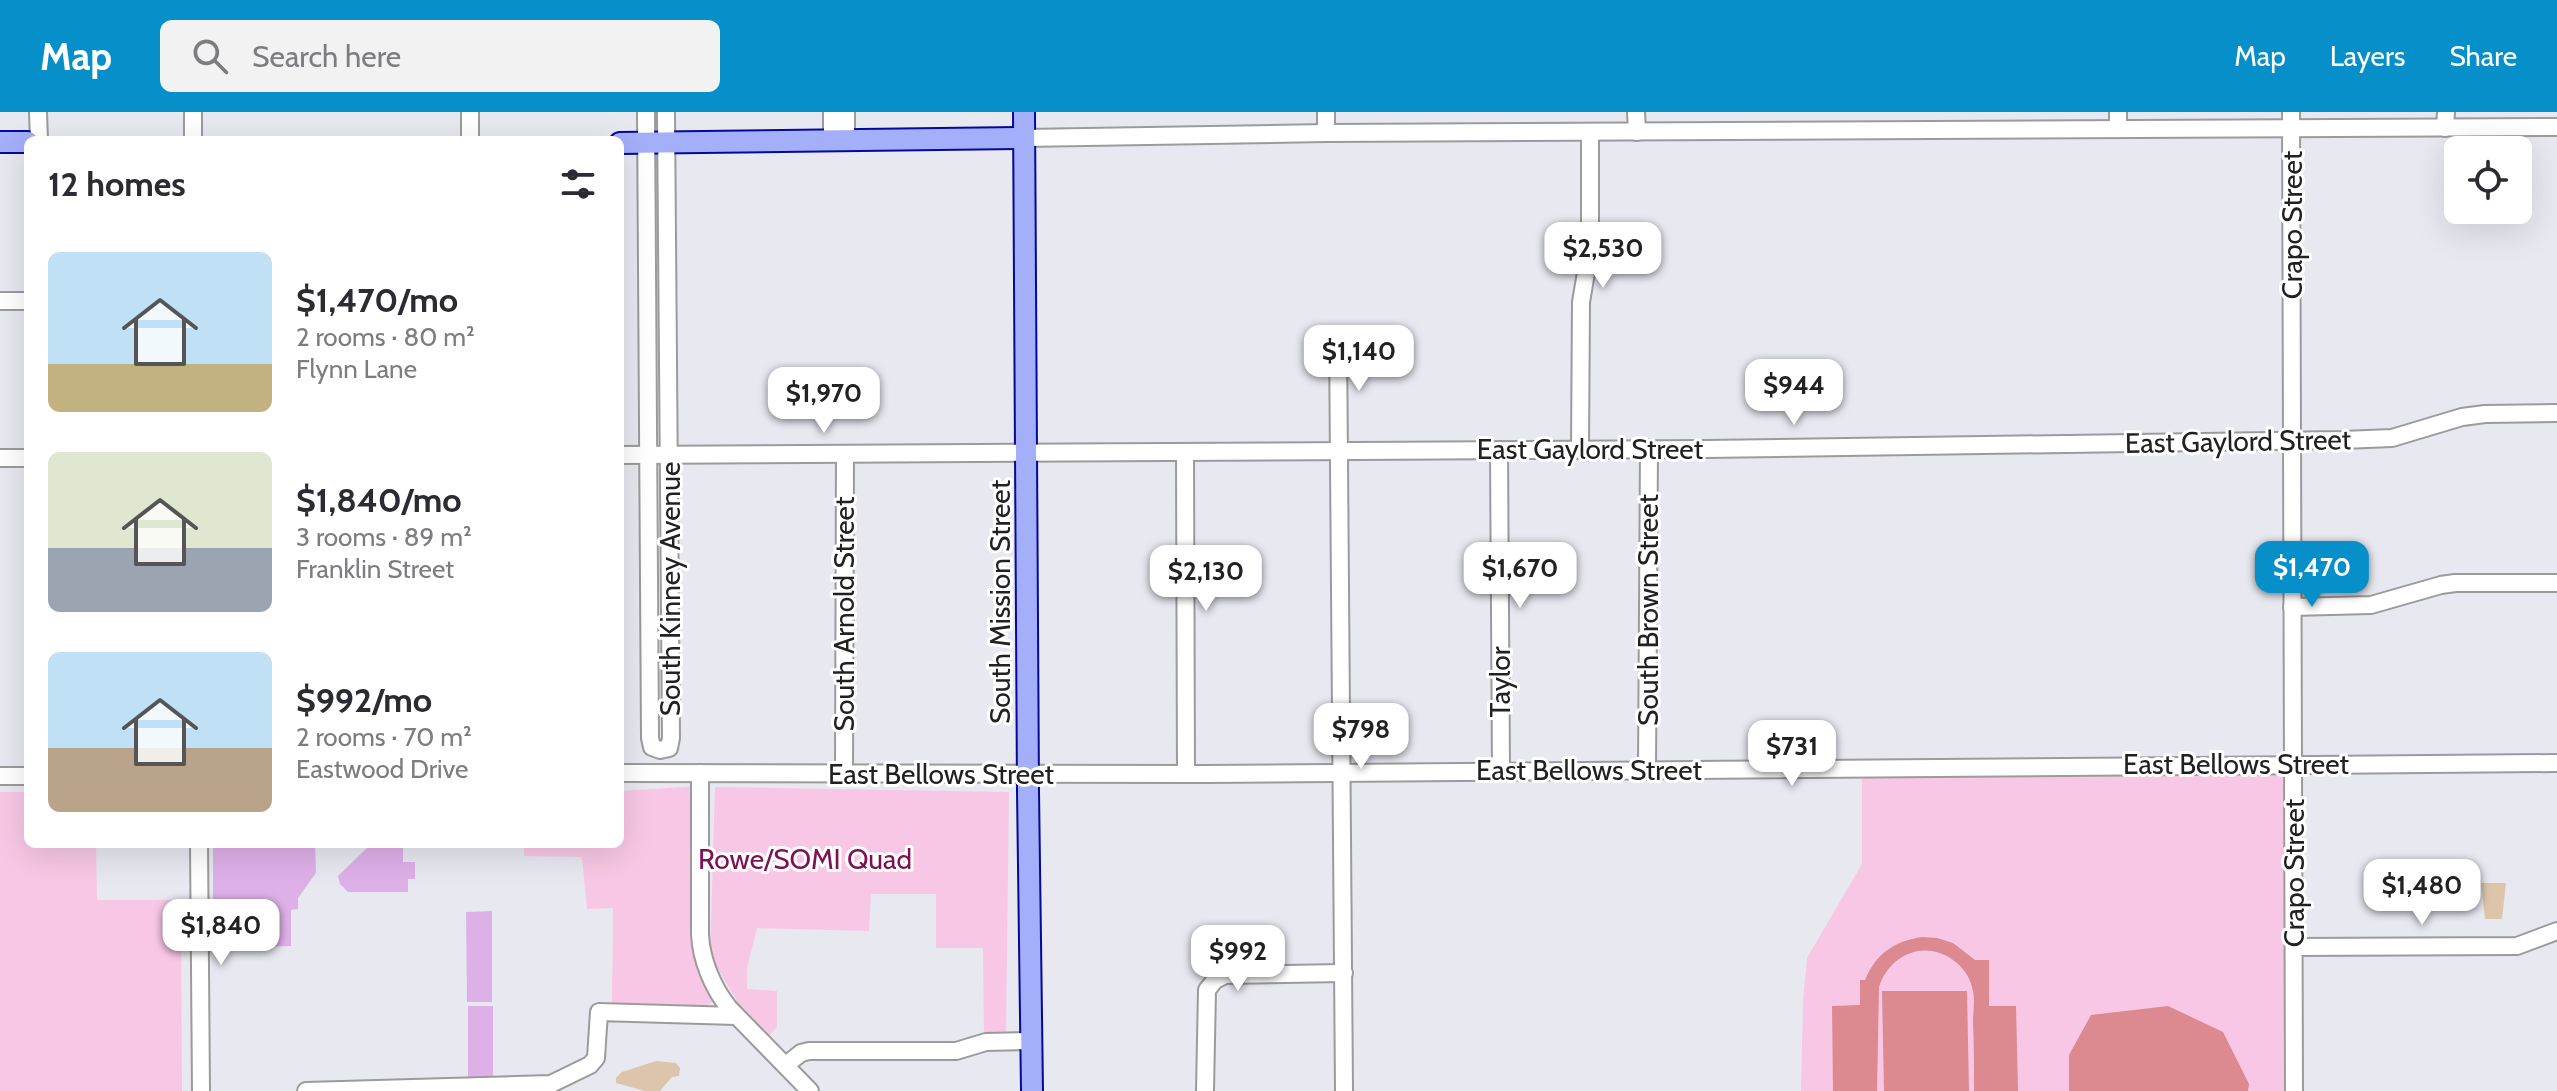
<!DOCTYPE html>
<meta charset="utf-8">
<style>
body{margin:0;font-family:Cabin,sans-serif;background:#f2f2f3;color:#2b2b33;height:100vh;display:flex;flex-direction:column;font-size:30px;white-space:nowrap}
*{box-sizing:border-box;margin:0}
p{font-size:26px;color:#7c7c81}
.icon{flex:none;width:44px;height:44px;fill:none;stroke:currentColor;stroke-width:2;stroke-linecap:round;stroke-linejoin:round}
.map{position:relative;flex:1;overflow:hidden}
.sheet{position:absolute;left:24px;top:24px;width:600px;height:712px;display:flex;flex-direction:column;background:#fff;border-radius:12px;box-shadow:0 8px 32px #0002}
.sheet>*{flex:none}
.tools{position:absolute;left:2444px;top:24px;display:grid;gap:16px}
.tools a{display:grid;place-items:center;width:88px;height:88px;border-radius:12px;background:#fff;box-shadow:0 8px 32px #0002;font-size:40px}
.price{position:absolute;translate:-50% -68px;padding:0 18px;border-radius:16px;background:#fff;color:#222;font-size:26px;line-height:52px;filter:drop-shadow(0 2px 4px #0008)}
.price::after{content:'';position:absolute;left:50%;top:48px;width:24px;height:18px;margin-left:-12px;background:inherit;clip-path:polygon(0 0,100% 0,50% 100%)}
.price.current{background:#078fca;color:#fff}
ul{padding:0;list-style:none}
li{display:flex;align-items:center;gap:24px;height:200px;padding:0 24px}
li span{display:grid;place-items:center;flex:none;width:224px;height:160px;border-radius:12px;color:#555}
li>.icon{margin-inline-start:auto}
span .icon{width:96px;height:96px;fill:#fffc;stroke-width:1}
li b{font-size:34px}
h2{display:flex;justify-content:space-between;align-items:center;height:96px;padding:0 24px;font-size:34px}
header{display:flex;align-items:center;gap:48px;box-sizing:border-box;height:112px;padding:0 40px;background:#078fca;color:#fff}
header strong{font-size:38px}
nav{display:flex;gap:44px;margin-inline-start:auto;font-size:28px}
.search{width:560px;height:72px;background:#f2f2f3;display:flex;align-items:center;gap:20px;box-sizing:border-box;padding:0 28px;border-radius:12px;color:#7c7c81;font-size:30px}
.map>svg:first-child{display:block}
.grass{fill:#deb0e8}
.park{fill:#f8c7e5}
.pitch{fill:#dc8990}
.water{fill:#dcc5aa}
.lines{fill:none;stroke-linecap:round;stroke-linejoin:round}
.minor-casing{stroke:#9b9b9b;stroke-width:20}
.major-casing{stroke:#050998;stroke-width:24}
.minor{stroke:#fff;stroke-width:16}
.major{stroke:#a4aff9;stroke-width:20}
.labels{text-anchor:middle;stroke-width:6;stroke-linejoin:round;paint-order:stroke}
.street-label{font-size:28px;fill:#212121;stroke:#fff}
.park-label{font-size:28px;fill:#7e1053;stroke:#fff}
</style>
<header>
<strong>Map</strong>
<div class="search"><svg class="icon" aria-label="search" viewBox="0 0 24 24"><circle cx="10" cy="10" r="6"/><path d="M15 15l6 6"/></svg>Search here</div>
<nav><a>Map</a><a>Layers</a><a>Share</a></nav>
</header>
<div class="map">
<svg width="2557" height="979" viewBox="0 0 2557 979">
<rect width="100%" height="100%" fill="#e8e8f1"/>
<!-- grass -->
<g class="grass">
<polygon points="213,732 315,732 316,761 298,786 298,797 291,798 291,834 232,835 213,826"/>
<polygon points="403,732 403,750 415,750 415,767 408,767 408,780 348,780 340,772 338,764 370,733"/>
<polygon points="492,799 492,890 467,890 466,800"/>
<rect x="468" y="894" width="25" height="74"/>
</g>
<!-- park -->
<g class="park">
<polygon points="2294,652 2294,979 1801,979 1803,890 1807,846 1862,752 1862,655"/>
<polygon points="700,674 699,810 713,889 706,894 612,892 613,796 587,797 582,745 524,744 524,732 620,732 620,679"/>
<polygon points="715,675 1009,680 1006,921 984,923 983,836 936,836 936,782 871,782 869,819 757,816 747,856 747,877 777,879 777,915 768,925 735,896 736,887 710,844"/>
<polygon points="0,680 28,680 28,732 96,732 97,788 181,788 182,979 0,979"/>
</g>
<!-- pitch -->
<g class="pitch">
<path d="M1922 825 1937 826 1953 831 1975 848H1989V894H2016L2018 979H1974C1974 956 1974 933 1973 910 1973 900 1975 889 1973 879 1969 854 1943 835 1918 839 1898 843 1885 857 1879 875L1877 979H1833L1832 894 1860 893V868H1865C1876 841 1895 829 1922 825Z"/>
<polygon points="1882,879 1967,879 1969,979 1884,979"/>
<polygon points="2168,894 2223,920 2249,972 2248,979 2069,979 2069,943 2091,903"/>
</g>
<!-- water -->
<g class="water">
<polygon points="2481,771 2506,771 2502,807 2485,807"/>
<polygon points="656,949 676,951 680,956 679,964 672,965 660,979 645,979 616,971 616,966 622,960"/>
</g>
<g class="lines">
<defs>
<g id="minor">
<polyline points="38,0 39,28"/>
<polyline points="193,0 193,28"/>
<polyline points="470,0 470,28"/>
<polyline points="646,0 650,626 652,635 660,638 669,636 671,626 666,0"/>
<polyline points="832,0 832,30"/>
<polyline points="846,0 846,30"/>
<polyline points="1326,0 1326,21"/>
<polyline points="1636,0 1637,20"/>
<polyline points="2291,0 2294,979"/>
<polyline points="2445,16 2446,0"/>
<polyline points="2118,17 2118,0"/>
<polyline points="1024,26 1326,21 2557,15"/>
<polyline points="0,189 28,189"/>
<polyline points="1338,224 1344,979"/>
<polyline points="1580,336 1581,190 1590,137 1590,21"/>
<polyline points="1499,338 1501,658"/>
<polyline points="1185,340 1186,662"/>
<polyline points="620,343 1705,337 2343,328 2392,326 2462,305 2485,302 2557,301"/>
<polyline points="0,346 28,346"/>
<polyline points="2292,495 2371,493 2441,473 2455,471 2557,471"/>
<polyline points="1647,659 1649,336"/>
<polyline points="620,661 1205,662 2557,651"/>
<path d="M700 661V822C701 848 713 876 729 896L810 979"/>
<polyline points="844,662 845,343"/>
<polyline points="0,664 28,664"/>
<polyline points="199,732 201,979"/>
<polyline points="2294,835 2517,834 2557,819"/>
<polyline points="786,953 801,941 809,939 956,939 986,930 1032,929"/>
<polyline points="306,979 551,972 590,953 596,946 599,900 736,904"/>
<polyline points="1205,979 1207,878 1215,868 1225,863 1344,861"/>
</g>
<g id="major">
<polyline points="1024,0 1028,679 1032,979"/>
<polyline points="0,30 28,30"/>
<polyline points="620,31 1024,26"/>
</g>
</defs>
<!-- minor casing -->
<use href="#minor" class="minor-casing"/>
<!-- major casing -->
<use href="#major" class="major-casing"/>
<!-- minor -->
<use href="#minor" class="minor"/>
<!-- major -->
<use href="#major" class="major"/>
</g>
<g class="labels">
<!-- street labels -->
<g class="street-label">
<text transform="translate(2292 113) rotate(-90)" y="10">Crapo Street</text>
<text transform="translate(2238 329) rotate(-1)" y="10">East Gaylord Street</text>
<text x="1590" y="347">East Gaylord Street</text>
<text transform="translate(670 477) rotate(-90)" y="10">South Kinney Avenue</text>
<text transform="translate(1000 490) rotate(-90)" y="10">South Mission Street</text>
<text transform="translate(1648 498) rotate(-90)" y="10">South Brown Street</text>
<text transform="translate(844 502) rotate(-90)" y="10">South Arnold Street</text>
<text transform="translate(1500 570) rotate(-90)" y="10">Taylor</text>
<text x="2236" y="662">East Bellows Street</text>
<text x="1589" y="668">East Bellows Street</text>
<text x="941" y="672">East Bellows Street</text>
<text transform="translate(2294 761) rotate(-90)" y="10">Crapo Street</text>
</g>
<!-- park labels -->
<g class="park-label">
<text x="805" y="757">Rowe/SOMI Quad</text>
</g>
</g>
</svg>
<div class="tools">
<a><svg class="icon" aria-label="locate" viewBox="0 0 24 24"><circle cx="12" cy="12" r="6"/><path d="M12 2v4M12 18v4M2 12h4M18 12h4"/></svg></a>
</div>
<b class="price" style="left:1603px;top:178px">$2,530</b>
<b class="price" style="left:1359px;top:281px">$1,140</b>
<b class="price" style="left:1794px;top:315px">$944</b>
<b class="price" style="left:824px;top:323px">$1,970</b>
<b class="price current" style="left:2312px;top:497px">$1,470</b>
<b class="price" style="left:1520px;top:498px">$1,670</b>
<b class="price" style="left:1206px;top:501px">$2,130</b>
<b class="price" style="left:1361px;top:659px">$798</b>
<b class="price" style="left:1792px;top:676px">$731</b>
<b class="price" style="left:2422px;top:815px">$1,480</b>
<b class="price" style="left:221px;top:855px">$1,840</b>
<b class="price" style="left:1238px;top:881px">$992</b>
<section class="sheet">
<h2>12 homes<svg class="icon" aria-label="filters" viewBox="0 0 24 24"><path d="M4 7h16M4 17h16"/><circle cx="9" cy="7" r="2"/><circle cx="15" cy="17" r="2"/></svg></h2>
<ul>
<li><span style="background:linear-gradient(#bfe0f5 70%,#c2b280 0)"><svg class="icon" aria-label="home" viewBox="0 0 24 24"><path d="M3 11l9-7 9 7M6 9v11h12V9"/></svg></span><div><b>$1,470/mo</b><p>2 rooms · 80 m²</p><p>Flynn Lane</p></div></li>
<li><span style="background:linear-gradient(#dfe7d0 60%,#9aa5b1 0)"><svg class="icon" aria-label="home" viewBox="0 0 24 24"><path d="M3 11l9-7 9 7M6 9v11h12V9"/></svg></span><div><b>$1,840/mo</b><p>3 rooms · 89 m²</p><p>Franklin Street</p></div></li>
<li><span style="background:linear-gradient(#bfe0f5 60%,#b9a48a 0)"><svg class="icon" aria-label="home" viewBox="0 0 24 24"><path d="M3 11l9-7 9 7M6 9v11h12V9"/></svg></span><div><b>$992/mo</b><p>2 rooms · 70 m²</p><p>Eastwood Drive</p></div></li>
</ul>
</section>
</div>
